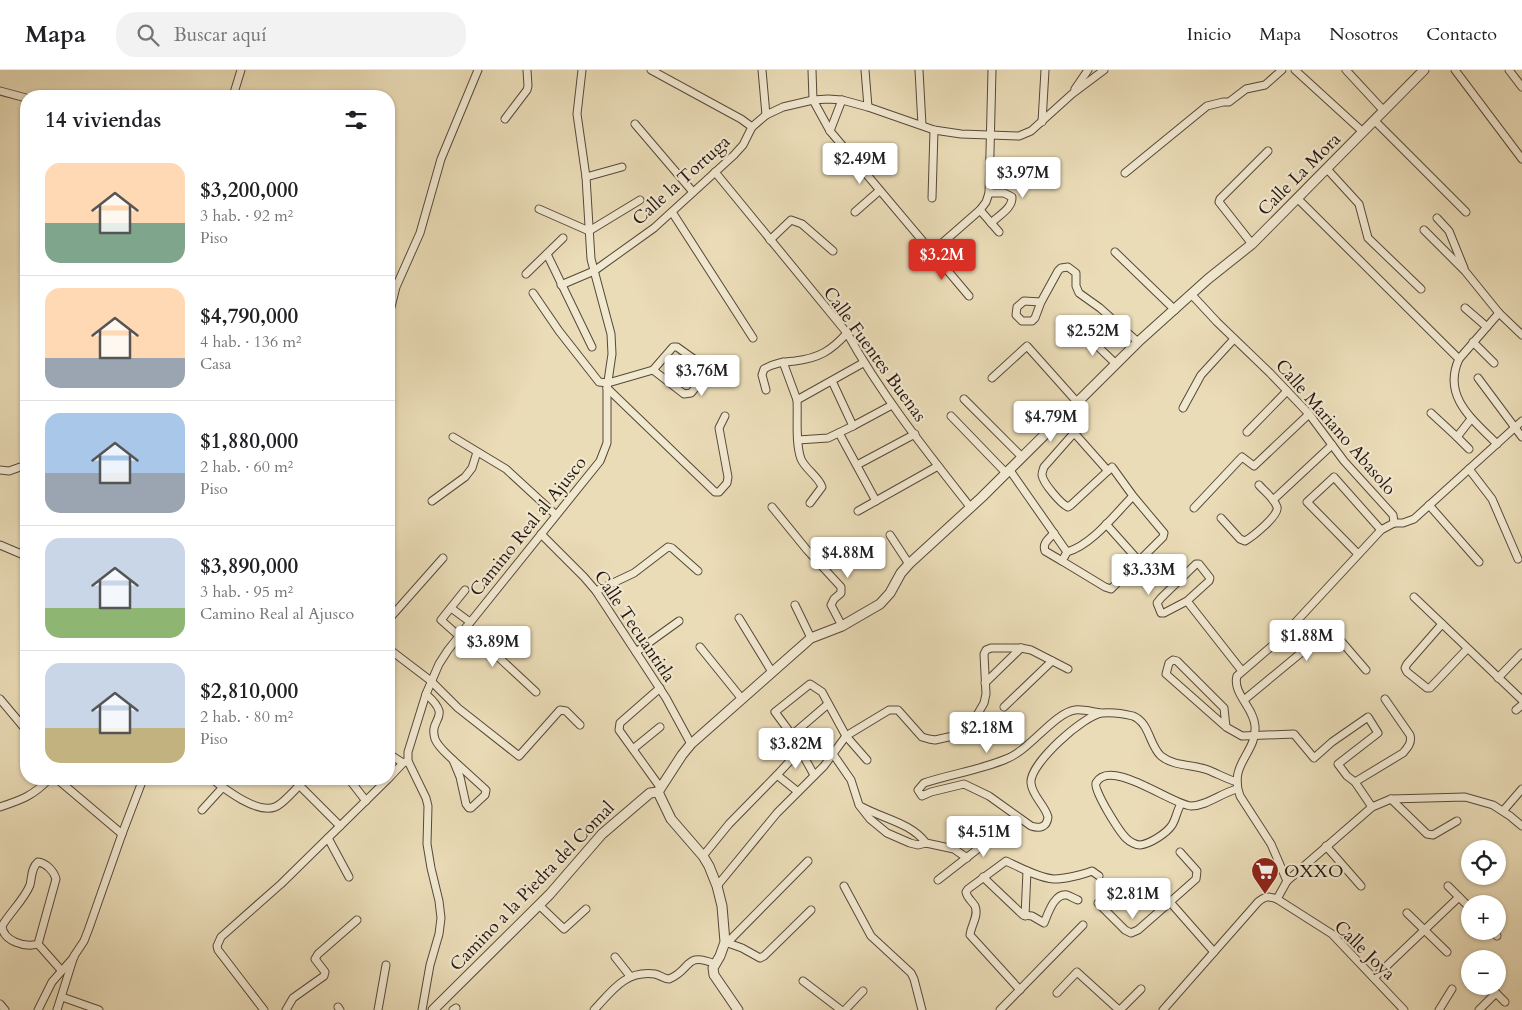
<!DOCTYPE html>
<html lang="es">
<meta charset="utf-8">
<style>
body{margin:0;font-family:Cardo,serif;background:#f2f2f2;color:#202124;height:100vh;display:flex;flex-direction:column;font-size:19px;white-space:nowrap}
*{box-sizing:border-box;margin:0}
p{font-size:16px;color:#757577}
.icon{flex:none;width:28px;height:28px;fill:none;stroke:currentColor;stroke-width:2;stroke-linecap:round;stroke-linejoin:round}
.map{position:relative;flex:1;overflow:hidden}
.side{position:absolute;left:20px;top:20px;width:375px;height:695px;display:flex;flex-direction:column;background:#fff;border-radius:20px;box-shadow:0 1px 4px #0004}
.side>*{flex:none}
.controls{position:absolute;left:1461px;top:770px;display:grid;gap:10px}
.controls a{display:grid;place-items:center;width:45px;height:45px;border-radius:50%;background:#fff;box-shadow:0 1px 4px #0004;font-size:25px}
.price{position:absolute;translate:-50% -42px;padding:0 11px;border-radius:5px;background:#fff;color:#222;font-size:16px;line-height:32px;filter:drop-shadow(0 1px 2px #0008)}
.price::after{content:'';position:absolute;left:50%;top:30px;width:15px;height:11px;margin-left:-8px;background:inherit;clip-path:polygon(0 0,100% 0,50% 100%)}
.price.selected{background:#d93025;color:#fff}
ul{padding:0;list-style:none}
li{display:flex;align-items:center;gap:15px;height:125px;padding:0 25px}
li+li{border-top:1px solid #e0e0e0}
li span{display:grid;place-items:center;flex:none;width:140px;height:100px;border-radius:15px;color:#555}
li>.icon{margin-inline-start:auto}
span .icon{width:60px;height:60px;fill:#fffc;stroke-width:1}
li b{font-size:21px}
h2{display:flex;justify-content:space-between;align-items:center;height:60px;padding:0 25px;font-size:21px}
header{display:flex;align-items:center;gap:30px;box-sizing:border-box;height:70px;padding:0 25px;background:#fff;border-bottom:1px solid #e0e0e0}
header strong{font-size:24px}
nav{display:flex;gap:28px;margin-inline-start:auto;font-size:18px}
.search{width:350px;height:45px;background:#f2f2f2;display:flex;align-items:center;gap:12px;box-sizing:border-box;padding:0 18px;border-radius:20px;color:#757577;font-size:19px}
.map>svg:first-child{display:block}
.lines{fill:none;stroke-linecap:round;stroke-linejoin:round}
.minor-casing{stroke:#56483a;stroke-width:9}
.tertiary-casing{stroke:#56483a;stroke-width:11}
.minor{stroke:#f1e8d0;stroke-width:7}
.tertiary{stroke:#f1e8d0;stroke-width:9}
.labels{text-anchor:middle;stroke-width:4.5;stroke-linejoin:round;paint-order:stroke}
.street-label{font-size:18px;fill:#251610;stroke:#f1e8d0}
.poi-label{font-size:18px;fill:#251610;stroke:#f1e8d0;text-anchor:start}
</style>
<header>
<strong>Mapa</strong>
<div class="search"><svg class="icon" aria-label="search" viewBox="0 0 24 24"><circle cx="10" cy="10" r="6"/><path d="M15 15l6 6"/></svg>Buscar aquí</div>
<nav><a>Inicio</a><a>Mapa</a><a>Nosotros</a><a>Contacto</a></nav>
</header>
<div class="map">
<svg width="1522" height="940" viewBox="0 0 1522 940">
<rect width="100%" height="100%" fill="#eadcb7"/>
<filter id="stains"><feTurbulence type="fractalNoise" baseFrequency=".004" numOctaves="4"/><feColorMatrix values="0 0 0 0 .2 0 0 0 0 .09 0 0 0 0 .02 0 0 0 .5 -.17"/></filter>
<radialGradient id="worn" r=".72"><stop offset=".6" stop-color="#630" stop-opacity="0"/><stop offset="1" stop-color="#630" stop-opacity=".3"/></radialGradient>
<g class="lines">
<defs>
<g id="minor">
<polyline points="651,0 741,49 752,57"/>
<polyline points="762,0 766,45"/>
<polyline points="812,0 813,30 830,61 969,226"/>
<polyline points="865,0 868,37"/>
<polyline points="919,0 922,55"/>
<polyline points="1295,0 1363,62"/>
<polyline points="1346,0 1383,40"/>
<polyline points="1455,0 1522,89"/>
<polyline points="1509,0 1522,17"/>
<polyline points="1075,19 1088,0"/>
<polyline points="0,21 26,28"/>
<polyline points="233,26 241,0"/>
<polyline points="505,49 527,20 528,16 527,0"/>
<polyline points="1374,50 1466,142"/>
<polyline points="1042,52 1045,0"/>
<polyline points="635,54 693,122"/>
<polyline points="830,61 842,30"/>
<polyline points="1327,99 1359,134 1368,168 1421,219"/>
<path d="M715 102 847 263C882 326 927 382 971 438"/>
<polyline points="1125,103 1207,36 1223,32 1229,32 1246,19 1265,15 1282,0"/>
<polyline points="586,107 622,97"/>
<path d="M989 123H1004L1012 127C1013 138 998 146 991 153"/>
<polyline points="932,128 934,60"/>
<path d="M1297 128 1459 289C1442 326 1472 349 1497 374"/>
<polyline points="539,139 589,161 640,130"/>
<polyline points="980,140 999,162"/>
<polyline points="672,142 753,268"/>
<polyline points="855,142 879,121"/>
<polyline points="1437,148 1449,161 1464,198"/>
<polyline points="1424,160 1465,201 1499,243 1522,265"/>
<polyline points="770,170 791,150 802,154 833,181"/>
<polyline points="1252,174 1219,132 1220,129 1268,81"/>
<polyline points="932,182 980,140 986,132 989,123 992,0"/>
<polyline points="1115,182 1175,240"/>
<polyline points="547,184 592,277"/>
<polyline points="526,204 563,168"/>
<polyline points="561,215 594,201 654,158 734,85 743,75 752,57 766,45 783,37 813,30 828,29 842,30 868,37 934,60 961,64 1019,66 1031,61 1072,24 1104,0"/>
<polyline points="533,223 559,261 599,312 608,313 653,300"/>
<path d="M1192 225 1217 252 1270 303 1309 344 1344 391 1393 445 1394 453 1381 460 1280 569 1237 606C1232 623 1254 638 1255 656 1257 683 1228 694 1240 726L1271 774 1287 811 1277 829"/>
<polyline points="1041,232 1024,231 1017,237 1016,245 1022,251 1032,251 1035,248 1041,232 1058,201 1061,198 1068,197 1076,203 1076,216 1079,223 1100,238 1138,272"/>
<polyline points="1465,238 1487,257"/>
<polyline points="389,245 396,217 420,163 441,89 478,0"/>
<polyline points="1085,264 1116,294"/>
<polyline points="1473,272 1494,293"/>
<polygon points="673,277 677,277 705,297 707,304 691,323 684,324 653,300"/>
<polyline points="1459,289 1499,243"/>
<polyline points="783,292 797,330"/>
<polyline points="992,308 1027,276 1077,332"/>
<polyline points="1478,308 1522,367"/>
<polyline points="832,311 853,356"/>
<polyline points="607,318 715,422 719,422 727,413 728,407 719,358 725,346"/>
<path d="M766 320 762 305 764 299C774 293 783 292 795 291 819 288 831 281 847 263"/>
<polyline points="964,329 1022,387"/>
<polyline points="1183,338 1201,305 1234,269"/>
<polyline points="1431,343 1457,367 1471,349"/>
<polyline points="951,346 1006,403"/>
<polyline points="1061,348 1108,401"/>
<polyline points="1247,362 1287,321"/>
<polyline points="839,363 876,431"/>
<path d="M1074 363 1044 397C1043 400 1042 402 1042 405 1043 413 1061 434 1068 437L1071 435 1112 397 1133 426 1164 463 1163 467 1111 519 1105 517 1062 491 1067 482C1092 475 1115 444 1133 426"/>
<polyline points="453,367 506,399 556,445"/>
<polyline points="1457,367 1469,379"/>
<polyline points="798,370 828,368 853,356 892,335"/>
<polyline points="857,395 915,364"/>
<polyline points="1009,399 1067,482"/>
<polyline points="1469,399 1492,429 1518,489"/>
<polyline points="0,400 9,401 26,395"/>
<polyline points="1273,430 1332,375"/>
<polyline points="432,431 465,407 472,398 477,382"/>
<path d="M810 433 822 417C818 406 806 400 801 389 795 373 798 347 797 330L863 293"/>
<polyline points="1429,435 1479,492"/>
<polyline points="772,437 807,480 841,517 841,523 834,529 831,535 842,556"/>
<polyline points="1194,438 1242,387 1254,396 1309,344"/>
<polyline points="858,441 938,396"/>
<path d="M1221 448 1240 469 1245 471C1252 467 1280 445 1277 437 1274 428 1264 421 1259 415"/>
<polyline points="1394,453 1403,453 1414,449 1522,351"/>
<polyline points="1106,454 1139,491"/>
<path d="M1054 463C1049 469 1042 473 1045 481L1062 491"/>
<polyline points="541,464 584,507 596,521 666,628 691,674"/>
<polyline points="890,465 909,494"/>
<polyline points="0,475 26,486"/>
<polyline points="1358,484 1307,432 1334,407 1381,460"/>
<polyline points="596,521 634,503 668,477 672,478 698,501"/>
<polyline points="1414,527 1522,630"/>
<polyline points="1187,531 1164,543 1161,543 1157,533 1161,528 1196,494 1199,494 1210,508 1209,511 1187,531 1242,601"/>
<polyline points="795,535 811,568"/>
<polyline points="451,538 470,552"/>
<polyline points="739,548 772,602"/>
<polyline points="389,549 443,488"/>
<polyline points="1442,554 1407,594 1405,598 1407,602 1427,618 1430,618 1467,579"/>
<polyline points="466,557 536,622"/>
<polyline points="459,566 441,550 465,520"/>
<polyline points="700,577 742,629"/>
<polyline points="389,579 431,611 458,638 519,686 560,640 566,641 580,655"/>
<polyline points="636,582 679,551"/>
<polyline points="1498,608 1522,583"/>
<polyline points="985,613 1021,578"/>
<polyline points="660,618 620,653 619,660 660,717"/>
<path d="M426 624C454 649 428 647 435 669 438 677 447 684 453 690"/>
<polyline points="0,629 26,660"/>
<polyline points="1244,630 1325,563 1330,561 1335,564 1366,600"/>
<polyline points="1004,637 1052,591"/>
<polyline points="1516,640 1522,635"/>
<path d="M1101 643C1093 642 1083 639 1075 640 1054 643 1030 680 1006 689 980 700 951 704 924 713L918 720 922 726 931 722 964 714 989 726 1031 756C1040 759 1047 757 1048 747 1045 735 1032 726 1031 713 1029 694 1084 645 1102 643 1111 642 1125 644 1133 646 1150 653 1149 675 1161 686 1175 697 1193 694 1208 700 1218 704 1227 709 1237 712"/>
<polyline points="1226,657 1224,638 1177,591 1173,590 1169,593 1166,604 1226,657 1242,666 1294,664 1314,688 1332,672 1368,647 1378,663 1338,694 1347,706 1355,712 1372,737"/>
<polyline points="792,665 828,634"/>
<polyline points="633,679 660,657"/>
<polyline points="389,684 403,693"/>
<polyline points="833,684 851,710 859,735 870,749 887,763 910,773 918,775 926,773 954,779 967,788"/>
<polygon points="453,690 486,720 485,725 471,738 469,738 466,734 460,707"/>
<polyline points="777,705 800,680"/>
<polyline points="814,705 792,665 775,642 810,614 822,622 846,666 867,690"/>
<polyline points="389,708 403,693 408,691"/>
<polyline points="57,709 122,764"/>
<path d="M212 709C226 720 257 744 275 737 280 735 285 730 288 727 294 721 299 717 303 709"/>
<polyline points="349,709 366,731"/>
<path d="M1355 712 1403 683C1408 677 1412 673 1410 665L1385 629"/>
<polyline points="300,716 340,756"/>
<polyline points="1391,729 1427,764 1433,765 1457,751"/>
<path d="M1181 734C1177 740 1176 749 1172 755 1167 763 1150 774 1140 775 1136 775 1130 772 1127 769 1120 763 1093 720 1096 713 1110 687 1172 735 1191 736 1207 736 1221 723 1237 719"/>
<path d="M0 737C21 730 33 726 49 709"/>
<path d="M862 737C884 749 911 753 926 773"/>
<polyline points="202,740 223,717"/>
<polyline points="1503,741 1522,719"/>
<polyline points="328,768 349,807"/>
<polyline points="1326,776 1361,816"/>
<polyline points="1180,782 1197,801 1196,809 1170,832 1214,882"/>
<polyline points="703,786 729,754 777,705 797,721"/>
<path d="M38 792C46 793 54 801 56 809L38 874C25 878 3 871 2 856 10 842 24 830 30 815 32 807 31 798 38 792Z"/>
<path d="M983 807 1023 845 1032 846 1044 853C1048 844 1054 823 1067 825 1070 826 1075 829 1078 830"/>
<polyline points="938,810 988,771"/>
<polyline points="1287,811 1372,737 1391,729 1465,727 1493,735 1510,746 1522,756"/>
<polyline points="717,816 777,743 824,696 846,666 889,640 898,640 922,667 929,669 935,670 962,664 969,659 984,633 986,624 984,584 986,580 991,578 1021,578 1031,580 1068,599"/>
<polyline points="844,816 871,866 911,903 914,909 922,940"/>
<polyline points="1448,816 1470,838"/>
<polyline points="1098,833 1125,860 1131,863 1138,860 1170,832"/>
<polyline points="539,835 564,859 586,839"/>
<polyline points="1407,843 1447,882"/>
<polyline points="1025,846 1027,801"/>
<polyline points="1493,861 1497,866"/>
<polyline points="725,872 742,878 760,888 764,886 811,840"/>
<polyline points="727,873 808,791"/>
<polyline points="38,874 61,900"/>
<polyline points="615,887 630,906"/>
<polyline points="1374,908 1459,827"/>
<polyline points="803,911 841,940"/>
<polyline points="1489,916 1505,932"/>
<path d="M1020 920 970 865C971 855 979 846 975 836 972 831 967 828 966 822L968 819 1006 791C1019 797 1039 808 1054 809 1064 809 1082 805 1092 801L1099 806"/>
<polyline points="1057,923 1077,902 1119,940"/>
<polyline points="62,927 99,940"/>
<polyline points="0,934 5,940"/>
<polyline points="338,937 340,940"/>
<polyline points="38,940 52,912 74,887"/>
<polyline points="57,940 74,886 84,871 89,858 122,764 143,709"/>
<polyline points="264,940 218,880 217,876 221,867 281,814 388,709"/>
<polyline points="286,940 293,928 324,906 325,902 315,889 318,884 357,850"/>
<polyline points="378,940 386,895"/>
<polyline points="422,940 430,895 439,864 441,848 439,831 431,798 427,774 428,736 426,728 408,691 408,682 426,624 439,594 448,580 600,391 607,373 607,318 612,284 611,264 591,189 586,107 577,44 582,0"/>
<polyline points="453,940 456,938"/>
<path d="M594 940C612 921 625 900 655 904 660 905 664 909 669 909 692 900 684 881 715 894"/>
<polyline points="845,940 863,921"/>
<polyline points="1000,940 1083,855"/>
<polyline points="1120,940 1141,919"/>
<path d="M1163 940 1258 832C1265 826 1269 826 1277 829L1332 864 1404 940"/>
<polyline points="1439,940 1452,919"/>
<polyline points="1479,940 1496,923"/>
</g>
<g id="tertiary">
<polyline points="658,722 682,685 691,674 811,568 842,556 880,534 890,523 901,503 909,494 982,427 1138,272 1208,209 1252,174 1424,0"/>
<polyline points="658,722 671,749 703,786 709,796 717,816 722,836 725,872 720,886 713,898 714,905 738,940"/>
<polyline points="433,940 550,824 602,764 650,723 658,722"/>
</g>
</defs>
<!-- minor casing -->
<use href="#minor" class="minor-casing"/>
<!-- tertiary casing -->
<use href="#tertiary" class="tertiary-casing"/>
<!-- minor -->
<use href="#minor" class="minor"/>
<!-- tertiary -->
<use href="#tertiary" class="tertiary"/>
</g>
<!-- icons -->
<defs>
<symbol id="supermarket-pin" viewBox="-11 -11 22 30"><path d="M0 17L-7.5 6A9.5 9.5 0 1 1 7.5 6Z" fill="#8f2418" stroke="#f1e8d0"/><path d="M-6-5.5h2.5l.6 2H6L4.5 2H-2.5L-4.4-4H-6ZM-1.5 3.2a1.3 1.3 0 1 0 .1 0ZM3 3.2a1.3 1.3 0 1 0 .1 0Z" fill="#fff"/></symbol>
</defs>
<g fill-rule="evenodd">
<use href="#supermarket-pin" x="1249" y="785" width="32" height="43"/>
</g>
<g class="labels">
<!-- street labels -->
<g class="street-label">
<text transform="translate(1299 104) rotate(-45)" y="6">Calle La Mora</text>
<text transform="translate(681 110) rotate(-42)" y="6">Calle la Tortuga</text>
<text transform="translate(875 284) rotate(54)" y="6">Calle Fuentes Buenas</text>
<text transform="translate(1336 357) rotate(49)" y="6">Calle Mariano Abasolo</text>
<text transform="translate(528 456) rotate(-51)" y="6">Camino Real al Ajusco</text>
<text transform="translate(635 556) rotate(56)" y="6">Calle Tecuantitla</text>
<text transform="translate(532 816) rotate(-46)" y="6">Camino a la Piedra del Comal</text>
<text transform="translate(1365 880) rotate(44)" y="6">Calle Joya</text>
</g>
<!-- poi labels -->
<g class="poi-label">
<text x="1284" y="807">OXXO</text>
</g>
</g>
<rect width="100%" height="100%" filter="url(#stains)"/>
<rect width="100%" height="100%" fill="url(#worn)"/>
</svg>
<div class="controls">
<a><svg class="icon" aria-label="locate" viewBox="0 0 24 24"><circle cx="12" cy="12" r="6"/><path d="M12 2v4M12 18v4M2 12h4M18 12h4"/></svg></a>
<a>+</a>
<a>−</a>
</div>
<b class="price" style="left:860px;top:115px">$2.49M</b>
<b class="price" style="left:1023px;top:129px">$3.97M</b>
<b class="price selected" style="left:942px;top:211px">$3.2M</b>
<b class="price" style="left:1093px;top:287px">$2.52M</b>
<b class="price" style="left:702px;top:327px">$3.76M</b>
<b class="price" style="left:1051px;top:373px">$4.79M</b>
<b class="price" style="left:848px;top:509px">$4.88M</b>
<b class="price" style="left:1149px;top:526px">$3.33M</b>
<b class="price" style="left:1307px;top:592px">$1.88M</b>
<b class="price" style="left:493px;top:598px">$3.89M</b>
<b class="price" style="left:987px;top:684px">$2.18M</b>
<b class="price" style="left:796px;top:700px">$3.82M</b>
<b class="price" style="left:984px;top:788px">$4.51M</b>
<b class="price" style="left:1133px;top:850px">$2.81M</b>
<section class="side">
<h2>14 viviendas<svg class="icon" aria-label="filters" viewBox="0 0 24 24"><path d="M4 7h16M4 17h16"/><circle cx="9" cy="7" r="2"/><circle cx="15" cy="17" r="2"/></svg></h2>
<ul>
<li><span style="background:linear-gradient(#ffd9b3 60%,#7fa58c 0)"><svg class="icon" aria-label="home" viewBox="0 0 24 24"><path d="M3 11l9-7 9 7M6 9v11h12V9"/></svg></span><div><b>$3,200,000</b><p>3 hab. · 92 m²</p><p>Piso</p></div></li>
<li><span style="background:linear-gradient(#ffd9b3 70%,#9aa5b1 0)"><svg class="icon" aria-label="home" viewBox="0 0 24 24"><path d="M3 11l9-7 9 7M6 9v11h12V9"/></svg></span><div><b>$4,790,000</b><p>4 hab. · 136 m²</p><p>Casa</p></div></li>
<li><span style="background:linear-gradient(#a9c7e8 60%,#9aa5b1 0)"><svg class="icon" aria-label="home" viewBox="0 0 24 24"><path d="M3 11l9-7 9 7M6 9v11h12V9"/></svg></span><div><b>$1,880,000</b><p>2 hab. · 60 m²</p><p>Piso</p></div></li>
<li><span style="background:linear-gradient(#c9d6e8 70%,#8fb573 0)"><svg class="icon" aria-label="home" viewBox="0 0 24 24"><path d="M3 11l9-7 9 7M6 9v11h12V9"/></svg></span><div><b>$3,890,000</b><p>3 hab. · 95 m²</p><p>Camino Real al Ajusco</p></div></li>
<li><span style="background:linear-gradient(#c9d6e8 65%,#c2b280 0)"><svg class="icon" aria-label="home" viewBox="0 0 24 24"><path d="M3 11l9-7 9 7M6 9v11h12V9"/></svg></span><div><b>$2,810,000</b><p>2 hab. · 80 m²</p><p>Piso</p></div></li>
</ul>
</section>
</div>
